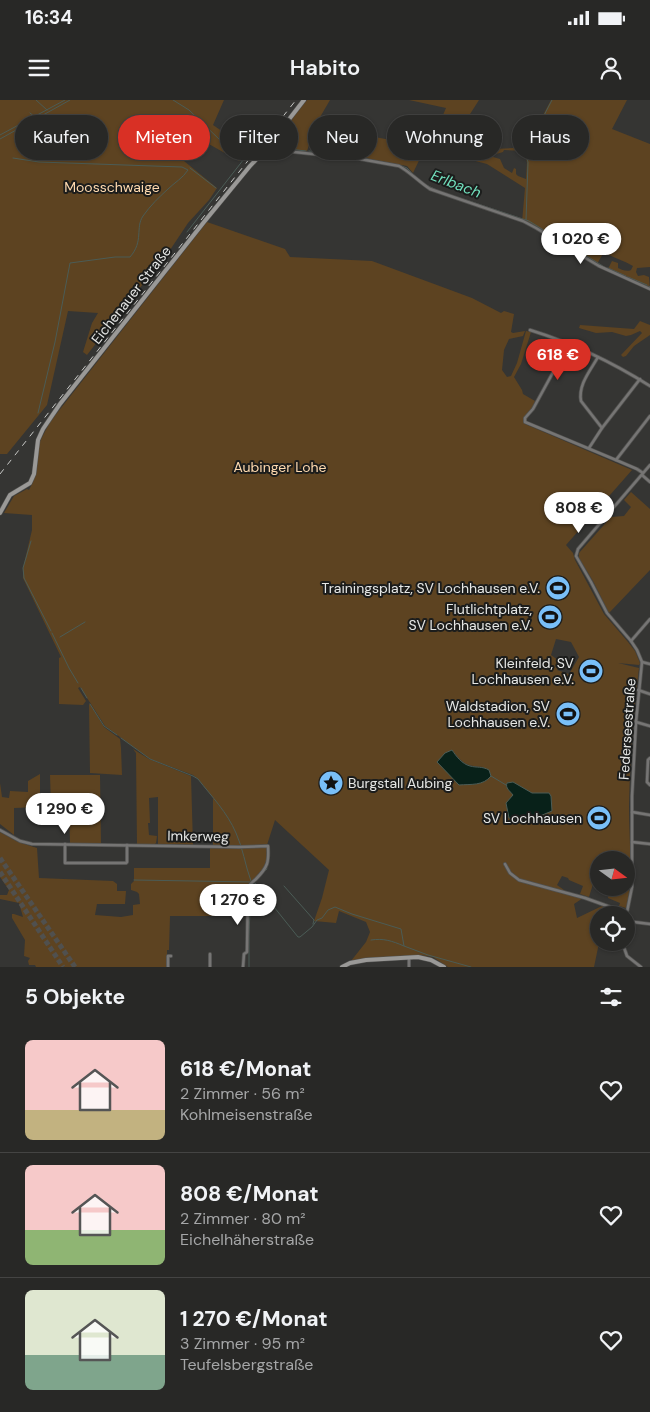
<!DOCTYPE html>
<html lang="de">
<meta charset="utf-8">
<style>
body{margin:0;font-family:"DM Sans",sans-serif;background:#30302e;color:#f1f3f6;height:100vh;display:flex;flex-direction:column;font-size:19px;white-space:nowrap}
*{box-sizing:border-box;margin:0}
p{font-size:16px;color:#a5a6a7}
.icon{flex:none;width:28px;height:28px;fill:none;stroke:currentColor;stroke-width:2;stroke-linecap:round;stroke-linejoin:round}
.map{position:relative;height:867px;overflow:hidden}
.side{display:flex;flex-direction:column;background:#282826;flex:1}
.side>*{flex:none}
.top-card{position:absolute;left:15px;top:15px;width:620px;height:45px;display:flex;gap:10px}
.needle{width:32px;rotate:105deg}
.controls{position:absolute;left:590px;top:751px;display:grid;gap:10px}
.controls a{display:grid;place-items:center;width:45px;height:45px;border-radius:50%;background:#282826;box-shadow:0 1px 4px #0004,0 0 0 1px #444443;font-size:25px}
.price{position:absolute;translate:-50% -42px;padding:0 11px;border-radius:18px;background:#fff;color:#222;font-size:16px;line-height:32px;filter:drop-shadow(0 1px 2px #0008)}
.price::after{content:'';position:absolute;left:50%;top:30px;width:15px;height:11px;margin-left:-8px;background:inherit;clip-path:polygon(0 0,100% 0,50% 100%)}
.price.selected{background:#d93025;color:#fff}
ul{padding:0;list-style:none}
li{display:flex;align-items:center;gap:15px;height:125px;padding:0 25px}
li+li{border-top:1px solid #444443}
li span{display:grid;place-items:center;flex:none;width:140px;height:100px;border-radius:8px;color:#555}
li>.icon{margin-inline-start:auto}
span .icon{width:60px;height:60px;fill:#fffc;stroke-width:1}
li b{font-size:21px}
h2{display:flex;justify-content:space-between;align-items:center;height:60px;padding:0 25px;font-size:21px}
.pill{padding:0 18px;border-radius:22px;background:#282826;box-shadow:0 1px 4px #0004,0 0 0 1px #444443;font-size:18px;line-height:45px}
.pill.selected{background:#d93025;color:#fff}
.status{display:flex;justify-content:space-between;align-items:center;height:35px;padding:0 25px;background:#282826;direction:ltr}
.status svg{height:14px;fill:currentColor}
header{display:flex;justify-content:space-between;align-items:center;height:65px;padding:0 25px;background:#282826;font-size:22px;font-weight:600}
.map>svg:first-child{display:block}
.green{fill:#5d4321;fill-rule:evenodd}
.water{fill:#082119;stroke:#4b5c56}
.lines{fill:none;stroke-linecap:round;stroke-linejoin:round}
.stream{stroke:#4b5c56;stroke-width:1}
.highway-tunnel{stroke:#50504e;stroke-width:5;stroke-dasharray:5 2.5;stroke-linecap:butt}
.street-casing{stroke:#51514f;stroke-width:4}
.secondary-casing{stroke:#51514f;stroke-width:5}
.street{stroke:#767574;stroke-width:2.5}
.secondary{stroke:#9a9997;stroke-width:4}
.rail{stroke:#c8c9c7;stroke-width:1;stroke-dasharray:6 6;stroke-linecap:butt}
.labels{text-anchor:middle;stroke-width:4;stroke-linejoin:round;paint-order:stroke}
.park-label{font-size:14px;fill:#ffdaaf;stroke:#1c1d1c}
.street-label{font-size:14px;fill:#e6e7e5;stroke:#1c1d1c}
.poi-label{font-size:14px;fill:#e6e7e5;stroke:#1c1d1c;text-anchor:end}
.water-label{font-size:15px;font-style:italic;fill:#71e0bd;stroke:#1c1d1c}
</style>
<div class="status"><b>16:34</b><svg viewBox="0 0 49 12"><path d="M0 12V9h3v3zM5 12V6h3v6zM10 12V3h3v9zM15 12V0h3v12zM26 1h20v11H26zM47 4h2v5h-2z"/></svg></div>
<header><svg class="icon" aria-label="menu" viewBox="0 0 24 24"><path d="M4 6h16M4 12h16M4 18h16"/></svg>Habito<svg class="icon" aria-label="person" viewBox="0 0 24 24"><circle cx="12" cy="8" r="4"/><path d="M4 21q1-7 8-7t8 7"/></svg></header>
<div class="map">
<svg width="650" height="867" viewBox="0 0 650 867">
<rect width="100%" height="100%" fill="#353533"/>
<!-- green -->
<g class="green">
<polygon points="0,0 224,0 213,25 229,36 251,31 261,33 239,61 207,43 184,61 217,88 209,100 188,123 170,150 168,154 124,207 87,255 83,252 92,223 98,213 68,211 47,305 7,354 0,354"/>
<polygon points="307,0 330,0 316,24 307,51 270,46"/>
<polygon points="409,0 479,0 449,47 431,43 446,8"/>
<path d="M551 0H627L612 29 650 44V167L637 168 636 172 638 176 644 175 649 177 650 190 598 167 533 127 522 122 525 88 487 64 425 48 413 73 407 66 360 57 364 35 396 41 414 43V46L425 48 427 45 469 51H492L494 49 513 48 525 49ZM504 50 525 51 527 63 526 79 518 76 516 74V69L514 68 512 73 504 68 500 59 493 57V55L503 52ZM604 152C613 158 623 160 633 166L631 170C627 172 622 170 618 168V163L612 161 608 169 597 164Z"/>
<path d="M207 122 285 149 290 157 372 161 472 198 501 213 504 211 514 214 511 232 513 233 525 231 523 236 509 239 504 250 502 270 507 277 511 276 517 263 526 231 531 232 521 264 514 277 522 290 523 294 535 301 525 324 632 370 566 445 573 453 575 460 604 514 628 542 635 551 640 563 639 565 618 563 639 568C633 613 630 660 629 706 629 738 633 775 627 806L626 808 619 806 620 803 608 798 609 789 605 788H626V760H599V786L593 784 589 797 580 794 583 786 569 780 568 778 562 776 557 785 571 795 583 798 574 804 577 818 602 806 605 807 604 815H599V843L594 867H448L433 857 420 855 351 861 366 842 370 832 366 822 339 811 336 823 314 821 322 798 329 770 275 720 267 745H213V698L226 714 198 679 193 675 150 659 105 626 80 587 78 588 86 601 83 605 59 604V558L61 557 23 478V468L32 430V415L4 413 14 396 27 389 29 390 33 382 39 343 50 322ZM556 539 571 542 579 557 569 574 557 570 562 563 551 555ZM452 650C463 664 466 666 484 667L459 685Z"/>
<polygon points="640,221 650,225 650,235 634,246 626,256 623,257 621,255 642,233 640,231 631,235 626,236 612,232 596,233 579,228 580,225 634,229"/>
<polygon points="631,392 650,409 650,470 609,513 593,481 579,458 579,453 611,417 624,416 631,407 624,400"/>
<polygon points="89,604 91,605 104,627 120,639 121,648 122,675 90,673"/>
<polygon points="133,649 149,659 191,676 193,745 158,744 158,697 149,698 150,723 148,723 149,735 157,736 156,743 155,744 137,744 136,653"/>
<polygon points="40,674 40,707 14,708 14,735 0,724 0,683 2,697 9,698 10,691 28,692 28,681"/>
<polygon points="50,675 100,675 101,744 70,743 69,705 68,704 51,705"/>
<path d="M0 732 18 742 37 748 39 778 113 781 117 784V791H126L125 804H97L95 815 121 817 133 815V805L140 804 139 794 137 792 131 790V784L134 781V768H210V747H265L268 749C267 767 261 775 247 785L246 816H170L169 850H167V867H36L35 865H29L28 861 30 858 24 856 25 840 12 818V814H14L23 817 19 803 0 799V795H7L9 790 0 777Z"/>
</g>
<!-- water -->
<g class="water">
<path d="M452 650C456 656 462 664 470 666 477 668 482 666 489 670L491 676C483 686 471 684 459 685L437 662 445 653Z"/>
<path d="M513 682 532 693H549L551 696 552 711 523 723 509 718 506 703 513 695C510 691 505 688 507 683Z"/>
</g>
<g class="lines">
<!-- stream -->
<g class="stream">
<polyline points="36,0 47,10"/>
<polyline points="173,0 189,10 222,42 231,44 255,37"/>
<polyline points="30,13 35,17"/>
<polyline points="0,35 65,0"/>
<polyline points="0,39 70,0"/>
<polyline points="271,47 306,51"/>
<polyline points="309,51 368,59"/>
<path d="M13 58 39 62 182 67 188 70C183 78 174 83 168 89 159 97 150 106 143 116 135 128 144 141 130 157H115L70 163 55 242 38 313"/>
<polyline points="399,65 407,68 417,78"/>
<polyline points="190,68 216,88"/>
<polyline points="426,85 439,91"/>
<polyline points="457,97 529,121 563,142"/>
<polyline points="526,120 528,62 525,52 552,0"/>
<polyline points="187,132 258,41"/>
<polyline points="566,143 606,168"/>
<polyline points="608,168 626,176"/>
<polyline points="628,177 647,185"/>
<polyline points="649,186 650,187"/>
<polyline points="31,441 23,468 24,478 51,531"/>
<polyline points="52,533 69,568 78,583"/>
<polyline points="60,537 85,522"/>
<polyline points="81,588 87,598"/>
<polyline points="90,604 104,626 117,635"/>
<path d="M121 638 150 659 193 676 198 679C212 697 227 712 236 733 243 748 245 765 251 781"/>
<polyline points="491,676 506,685"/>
<polyline points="257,779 267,769"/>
<polyline points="134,780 252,782"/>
<polyline points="254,782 298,837 300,837 312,827 317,820 322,818 328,810 335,807 352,814 401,829 404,846 428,855 471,867"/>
<polyline points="284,786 314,820 313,824"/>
<path d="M371 840C384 838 392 841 404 846"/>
<polyline points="249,867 249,835 251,785"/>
</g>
<!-- highway-tunnel -->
<g class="highway-tunnel">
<polyline points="0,758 75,867"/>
<polyline points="0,772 63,867"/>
</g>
<defs>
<g id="street">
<path d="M266 49 360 59 399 66C410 72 419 82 430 89L523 121 536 128 599 166 650 189"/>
<path d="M530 230C572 243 612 262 650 286"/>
<polyline points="569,243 533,309 525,318 525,322 616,360 637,369 643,373"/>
<path d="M598 257C590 271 578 285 581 301L602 328"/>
<polyline points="589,348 602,328 640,279"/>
<polyline points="616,360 650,316"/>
<polyline points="642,375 650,382"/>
<polyline points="631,541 650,519"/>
<polyline points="642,562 650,564"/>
<polyline points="638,590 650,594"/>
<polyline points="636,622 650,626"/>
<polyline points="650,658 648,660 647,682 650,685"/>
<polyline points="632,712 650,715"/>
<path d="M0 730 20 741 32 744 239 747 268 746C269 762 268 767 256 779 253 782 250 783 248 788L247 852 244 854 243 867"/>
<polyline points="632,742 650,744"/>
<polyline points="65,744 65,763 126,763 127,762 127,745"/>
<polyline points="505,764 510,773 519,780 585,798 627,813"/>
<polyline points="626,817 632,787 632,696 636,622 642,562 637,550 631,541 607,513 591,482 576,456 578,449 650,365"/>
<polyline points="626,821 650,824"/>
<polyline points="622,842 627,856 641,867"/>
<polyline points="409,858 409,867"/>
<polyline points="168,867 168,856 171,856"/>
<polyline points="210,867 210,854"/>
</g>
<g id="secondary">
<polyline points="0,413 10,395 30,383 34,374 38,340 43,329 60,304 204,122 250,66 266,49 304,0"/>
<polyline points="342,867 350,863 366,860 418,857 431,860 444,867"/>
</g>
</defs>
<!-- street casing -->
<use href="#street" class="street-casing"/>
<!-- secondary casing -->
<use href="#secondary" class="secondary-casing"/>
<!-- street -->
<use href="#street" class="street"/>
<!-- secondary -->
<use href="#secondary" class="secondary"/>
<!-- rail -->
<polyline class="rail" points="0,374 296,0"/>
</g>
<!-- icons -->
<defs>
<symbol id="stadium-disc" viewBox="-11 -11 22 22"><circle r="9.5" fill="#79bff8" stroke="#1c1d1c"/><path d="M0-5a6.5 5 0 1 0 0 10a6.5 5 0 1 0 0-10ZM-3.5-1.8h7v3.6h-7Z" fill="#111"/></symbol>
<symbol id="sight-disc" viewBox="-11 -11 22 22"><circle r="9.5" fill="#79bff8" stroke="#1c1d1c"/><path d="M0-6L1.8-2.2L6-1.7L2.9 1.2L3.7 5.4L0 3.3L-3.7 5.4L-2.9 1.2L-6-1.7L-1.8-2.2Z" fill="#111"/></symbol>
</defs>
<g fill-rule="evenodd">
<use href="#stadium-disc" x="544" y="474" width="28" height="28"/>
<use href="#stadium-disc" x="536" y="503" width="28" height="28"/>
<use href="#stadium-disc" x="577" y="557" width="28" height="28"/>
<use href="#stadium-disc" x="554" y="600" width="28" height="28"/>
<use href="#sight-disc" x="317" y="669" width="28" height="28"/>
<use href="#stadium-disc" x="585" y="704" width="28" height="28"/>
</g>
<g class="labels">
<!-- park labels -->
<g class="park-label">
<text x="112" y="92">Moosschwaige</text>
<text x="280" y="372">Aubinger Lohe</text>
</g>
<!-- street labels -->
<g class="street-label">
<text transform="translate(131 195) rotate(-52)" y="5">Eichenauer Straße</text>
<text transform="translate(627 629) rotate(-86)" y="5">Federseestraße</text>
<text transform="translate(198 736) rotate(1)" y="5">Imkerweg</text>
</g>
<!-- poi labels -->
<g class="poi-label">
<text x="540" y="493">Trainingsplatz, SV Lochhausen e.V.</text>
<text x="532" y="514">Flutlichtplatz,<tspan x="532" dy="16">SV Lochhausen e.V.</tspan></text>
<text x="574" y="568">Kleinfeld, SV<tspan x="574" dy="16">Lochhausen e.V.</tspan></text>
<text x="550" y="611">Waldstadion, SV<tspan x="550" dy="16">Lochhausen e.V.</tspan></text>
<text x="348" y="688" text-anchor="start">Burgstall Aubing</text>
<text x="582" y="723">SV Lochhausen</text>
</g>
<!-- water labels -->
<g class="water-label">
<text transform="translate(456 84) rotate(21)" y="5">Erlbach</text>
</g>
</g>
</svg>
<div class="controls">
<a><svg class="needle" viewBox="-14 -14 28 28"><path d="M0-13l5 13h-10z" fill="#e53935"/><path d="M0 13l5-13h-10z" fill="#a5a6a7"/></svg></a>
<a><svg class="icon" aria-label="locate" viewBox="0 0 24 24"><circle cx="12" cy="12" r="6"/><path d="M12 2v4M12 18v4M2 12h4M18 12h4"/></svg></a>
</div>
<b class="price" style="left:581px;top:165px">1 020 €</b>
<b class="price selected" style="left:558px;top:281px">618 €</b>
<b class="price" style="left:579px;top:434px">808 €</b>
<b class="price" style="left:65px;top:735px">1 290 €</b>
<b class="price" style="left:238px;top:826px">1 270 €</b>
<div class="top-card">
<a class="pill">Kaufen</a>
<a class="pill selected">Mieten</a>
<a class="pill">Filter</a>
<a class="pill">Neu</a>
<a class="pill">Wohnung</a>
<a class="pill">Haus</a>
</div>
</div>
<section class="side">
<h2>5 Objekte<svg class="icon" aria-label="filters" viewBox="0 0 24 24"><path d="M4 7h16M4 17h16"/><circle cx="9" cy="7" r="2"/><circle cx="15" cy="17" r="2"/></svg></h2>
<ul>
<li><span style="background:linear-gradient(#f6c9c9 70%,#c2b280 0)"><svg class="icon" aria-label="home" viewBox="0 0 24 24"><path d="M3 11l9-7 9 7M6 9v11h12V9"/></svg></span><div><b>618 €/Monat</b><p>2 Zimmer · 56 m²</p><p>Kohlmeisenstraße</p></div><svg class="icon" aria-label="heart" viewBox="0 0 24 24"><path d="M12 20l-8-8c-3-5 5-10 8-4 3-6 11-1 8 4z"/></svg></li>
<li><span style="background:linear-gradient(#f6c9c9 65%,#8fb573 0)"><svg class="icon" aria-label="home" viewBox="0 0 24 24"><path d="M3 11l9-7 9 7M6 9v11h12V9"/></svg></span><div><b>808 €/Monat</b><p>2 Zimmer · 80 m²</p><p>Eichelhäherstraße</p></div><svg class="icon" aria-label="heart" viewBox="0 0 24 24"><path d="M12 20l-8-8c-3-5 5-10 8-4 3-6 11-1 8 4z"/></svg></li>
<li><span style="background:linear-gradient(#dfe7d0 65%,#7fa58c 0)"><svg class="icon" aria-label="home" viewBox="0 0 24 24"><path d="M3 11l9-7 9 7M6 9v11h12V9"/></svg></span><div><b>1 270 €/Monat</b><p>3 Zimmer · 95 m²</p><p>Teufelsbergstraße</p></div><svg class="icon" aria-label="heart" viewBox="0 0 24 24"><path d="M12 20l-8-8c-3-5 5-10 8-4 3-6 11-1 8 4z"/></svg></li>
</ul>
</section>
